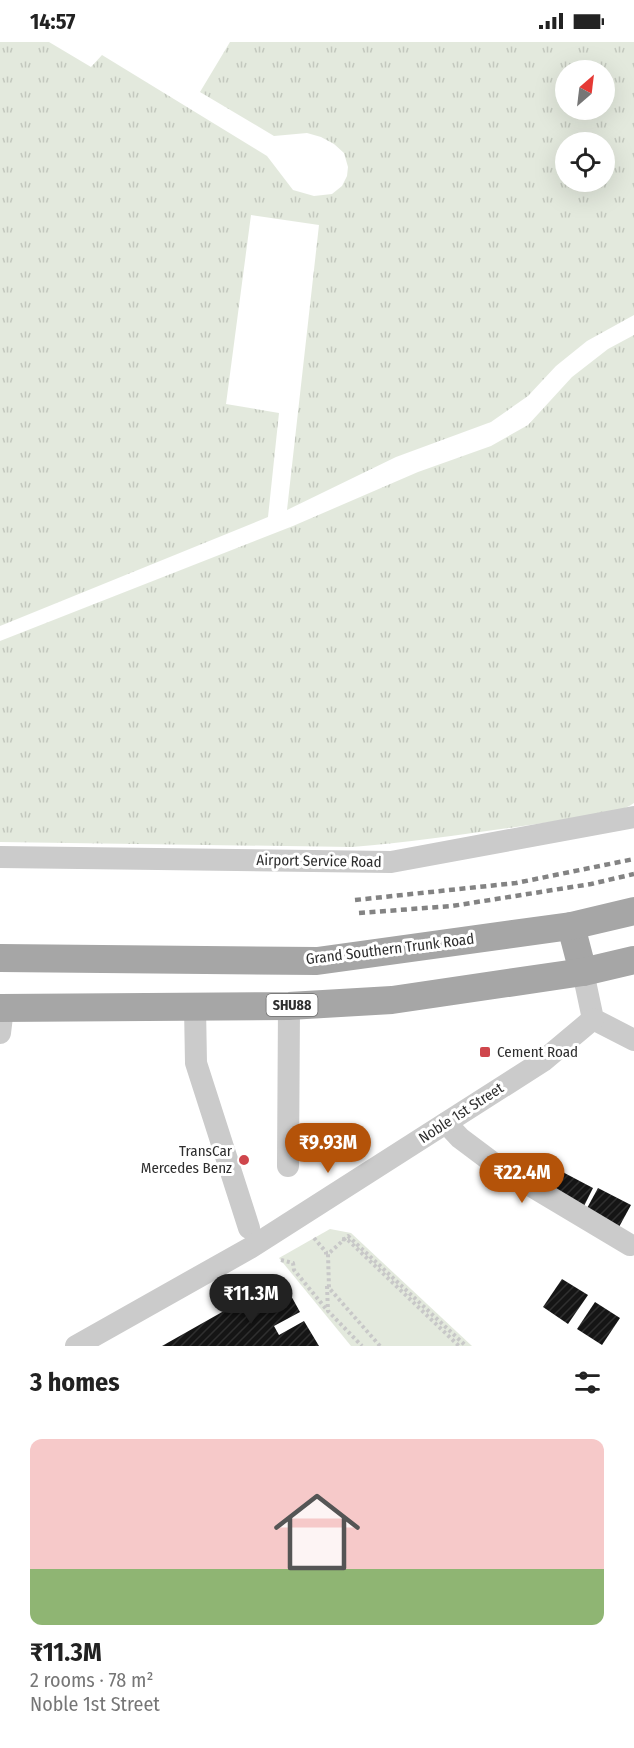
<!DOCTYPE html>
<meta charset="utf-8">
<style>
body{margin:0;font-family:"Fira Sans Condensed",sans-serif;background:#f6f6f6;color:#222;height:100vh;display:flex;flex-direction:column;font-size:22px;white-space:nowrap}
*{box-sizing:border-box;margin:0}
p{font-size:20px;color:#767676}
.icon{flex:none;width:33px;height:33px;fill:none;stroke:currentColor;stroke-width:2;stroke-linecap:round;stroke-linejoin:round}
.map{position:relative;height:1304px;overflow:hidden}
.details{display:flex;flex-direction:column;background:#fff;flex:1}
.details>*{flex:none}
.needle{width:39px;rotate:28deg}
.tools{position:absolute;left:555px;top:18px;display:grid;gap:12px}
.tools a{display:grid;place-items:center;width:60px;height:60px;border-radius:50%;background:#fff;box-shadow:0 6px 24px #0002;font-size:30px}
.price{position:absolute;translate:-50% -51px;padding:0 14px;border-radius:21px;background:#b45309;color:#fff;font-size:20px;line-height:39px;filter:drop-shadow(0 2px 3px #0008)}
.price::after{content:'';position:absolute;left:50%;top:36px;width:18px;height:14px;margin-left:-9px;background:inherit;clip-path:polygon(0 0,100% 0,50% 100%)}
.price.current{background:#222;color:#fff}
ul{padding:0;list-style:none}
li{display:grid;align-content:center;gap:12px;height:318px;padding:0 30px}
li+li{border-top:2px solid #e0e0e0}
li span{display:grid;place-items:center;height:186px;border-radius:12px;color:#555}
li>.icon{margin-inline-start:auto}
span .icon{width:108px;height:108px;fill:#fffc;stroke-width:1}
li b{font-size:26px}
h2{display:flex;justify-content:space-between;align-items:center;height:72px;padding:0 30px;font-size:26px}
.status{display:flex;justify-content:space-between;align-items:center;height:42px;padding:0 30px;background:#fff;direction:ltr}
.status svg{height:16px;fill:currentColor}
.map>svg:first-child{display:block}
.grass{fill:url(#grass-tufts);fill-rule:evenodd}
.green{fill:#e3e9dd}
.building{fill:url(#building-hatch)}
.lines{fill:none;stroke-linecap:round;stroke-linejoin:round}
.path{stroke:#c8c8c8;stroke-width:4;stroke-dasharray:3 3;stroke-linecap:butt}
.minor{stroke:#cbcbcb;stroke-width:22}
.major{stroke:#a6a6a6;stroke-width:28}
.rail{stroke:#838383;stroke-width:4.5;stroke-dasharray:6 4.5;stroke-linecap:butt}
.poi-dot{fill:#cf464c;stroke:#fff;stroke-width:2}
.labels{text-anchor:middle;stroke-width:6;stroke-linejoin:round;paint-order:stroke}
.shield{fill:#fff;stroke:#6d6d6d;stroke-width:1.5}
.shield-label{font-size:14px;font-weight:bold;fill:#2e2e2e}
.street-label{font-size:15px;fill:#2e2e2e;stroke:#fff}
.poi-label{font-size:15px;fill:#2e2e2e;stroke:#fff;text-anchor:start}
</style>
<div class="status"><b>14:57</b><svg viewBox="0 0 49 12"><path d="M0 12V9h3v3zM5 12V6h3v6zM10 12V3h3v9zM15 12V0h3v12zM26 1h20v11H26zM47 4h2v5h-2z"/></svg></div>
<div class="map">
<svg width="634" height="1304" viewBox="0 0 634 1304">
<defs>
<pattern id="grass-tufts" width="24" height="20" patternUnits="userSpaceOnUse" patternTransform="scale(1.5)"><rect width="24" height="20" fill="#e3e9dd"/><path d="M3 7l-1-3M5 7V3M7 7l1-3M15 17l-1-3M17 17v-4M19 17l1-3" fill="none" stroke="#c3c8be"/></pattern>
<pattern id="building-hatch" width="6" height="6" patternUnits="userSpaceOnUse" patternTransform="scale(1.5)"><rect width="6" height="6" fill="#151515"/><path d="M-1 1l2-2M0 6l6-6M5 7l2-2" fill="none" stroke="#2f2f2f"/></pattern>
</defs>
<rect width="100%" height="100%" fill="#fff"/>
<!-- grass -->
<g class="grass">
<path d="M0 0H49L91 25 102 13 267 114 293 148 314 154 332 152 342 144 347 134 348 125 344 111 334 102 321 95 307 91 274 94 200 50 230 0H634V273L587 299 556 324 528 354 491 380 396 415 287 468 319 183 251 173 226 362 279 371 268 475 0 584ZM566 28H604V68H566ZM566 100H604V140H566Z"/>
<path d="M634 293V761C615 775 568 777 544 781 480 790 417 800 352 805L0 800V599L293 484 418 430 491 404 528 383 572 335 608 307Z"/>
</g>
<!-- green -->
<polygon class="green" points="330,1187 351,1191 472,1304 351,1304 279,1216"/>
<!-- building -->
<g class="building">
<polygon points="545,1114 556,1120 545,1143 555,1126 593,1146 583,1166 532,1141"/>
<polygon points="598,1146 631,1163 619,1185 586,1168"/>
<polygon points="562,1237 588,1253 568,1282 543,1265"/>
<polygon points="284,1241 300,1270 274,1284 279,1293 304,1279 319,1304 162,1304 254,1252 257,1257"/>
<polygon points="595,1260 620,1276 602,1303 577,1287"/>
</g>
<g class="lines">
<!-- path -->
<g class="path">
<polyline points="314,1196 326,1210 326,1215"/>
<polyline points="342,1197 348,1198 459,1304"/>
<polyline points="281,1218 293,1221 294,1228 327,1268"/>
<polyline points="327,1244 328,1269 362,1304"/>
<polyline points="380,1304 329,1246 328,1212 348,1194 466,1304"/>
</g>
<!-- minor -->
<g class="minor">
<polyline points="0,815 391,820 634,775"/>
<polyline points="583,930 593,977 634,998"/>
<polyline points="195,965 196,1021 249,1186"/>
<polyline points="0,991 3,966"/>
<polyline points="446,1081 460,1096 496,1123 630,1203"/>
<polyline points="288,1124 289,964"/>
<polyline points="76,1304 250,1206 543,1019 593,977"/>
</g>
<!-- major -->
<g class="major">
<polyline points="571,884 583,930"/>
<polyline points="0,916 317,919 571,884 634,869"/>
<polyline points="0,966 289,964 392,958 583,930 634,918"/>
</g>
<!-- rail -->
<g class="rail">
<polyline points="355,858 516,841 634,817"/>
<polyline points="359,871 452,864 591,842 634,832"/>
</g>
</g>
<!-- markers -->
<g class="poi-dot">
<rect x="479" y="1004" width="12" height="12" rx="3"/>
<circle cx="244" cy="1118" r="6"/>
</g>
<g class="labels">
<!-- shield labels -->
<rect class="shield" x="266.5" y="952" width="51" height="22" rx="4.5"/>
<g class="shield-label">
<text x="292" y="968">SHU88</text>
</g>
<!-- street labels -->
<g class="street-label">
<text transform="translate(319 819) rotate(1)" y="5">Airport Service Road</text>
<text transform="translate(390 907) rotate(-7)" y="5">Grand Southern Trunk Road</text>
<text transform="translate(461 1071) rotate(-33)" y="5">Noble 1st Street</text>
</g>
<!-- poi labels -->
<g class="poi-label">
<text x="497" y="1015">Cement Road</text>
<text x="232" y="1114" text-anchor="end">TransCar<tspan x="232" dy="17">Mercedes Benz</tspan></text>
</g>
</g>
</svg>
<div class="tools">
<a><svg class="needle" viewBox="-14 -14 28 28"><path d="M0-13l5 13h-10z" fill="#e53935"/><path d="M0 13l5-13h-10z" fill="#767676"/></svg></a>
<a><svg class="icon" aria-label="locate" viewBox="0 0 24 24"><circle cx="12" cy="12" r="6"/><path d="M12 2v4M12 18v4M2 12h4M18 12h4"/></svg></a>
</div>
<b class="price" style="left:328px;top:1132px">₹9.93M</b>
<b class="price" style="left:522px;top:1162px">₹22.4M</b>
<b class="price current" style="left:251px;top:1283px">₹11.3M</b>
</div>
<section class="details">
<h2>3 homes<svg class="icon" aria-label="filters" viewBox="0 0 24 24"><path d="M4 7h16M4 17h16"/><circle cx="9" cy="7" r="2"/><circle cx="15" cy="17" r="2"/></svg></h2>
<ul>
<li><span style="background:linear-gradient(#f6c9c9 70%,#8fb573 0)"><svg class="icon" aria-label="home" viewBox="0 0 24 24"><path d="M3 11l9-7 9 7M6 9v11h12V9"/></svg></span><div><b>₹11.3M</b><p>2 rooms · 78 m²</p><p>Noble 1st Street</p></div></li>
</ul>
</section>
